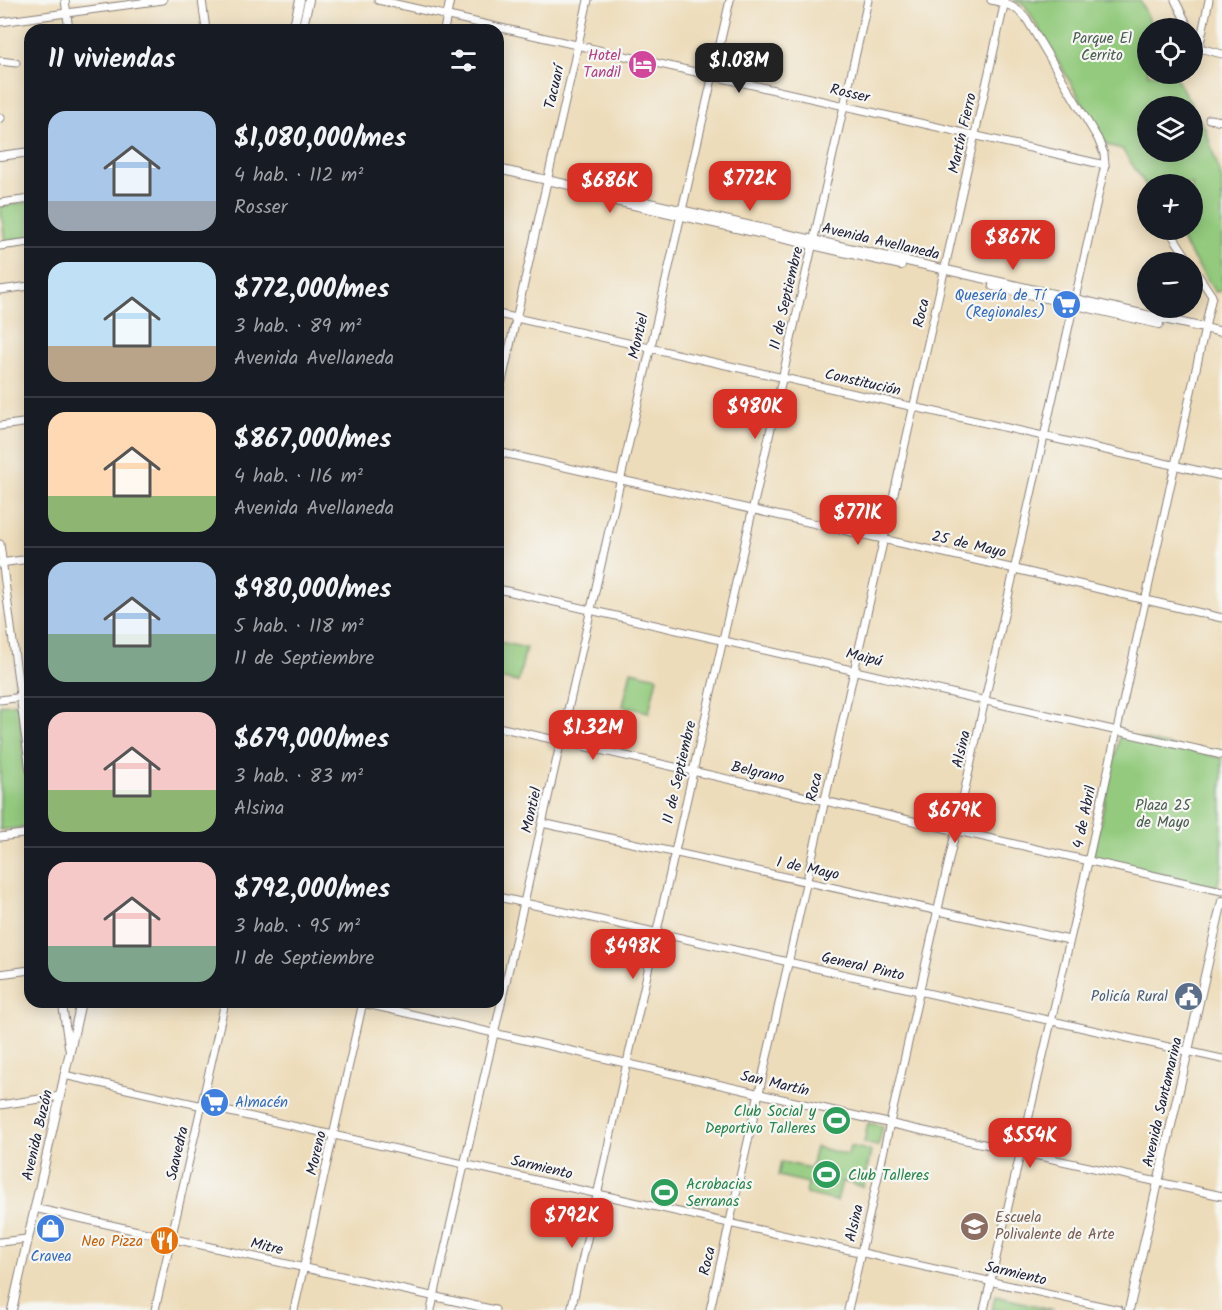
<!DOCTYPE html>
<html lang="es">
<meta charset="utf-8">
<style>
body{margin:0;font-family:Kalam,sans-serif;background:#242831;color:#f1f3f6;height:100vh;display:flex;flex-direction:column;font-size:22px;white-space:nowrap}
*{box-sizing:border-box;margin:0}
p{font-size:20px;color:#9ea1a6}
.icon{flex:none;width:33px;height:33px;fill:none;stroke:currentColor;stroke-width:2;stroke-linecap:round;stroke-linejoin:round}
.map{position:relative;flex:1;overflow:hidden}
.panel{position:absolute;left:24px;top:24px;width:480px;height:984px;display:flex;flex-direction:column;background:#171b24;border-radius:18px;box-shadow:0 3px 15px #0003}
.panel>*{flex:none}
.controls{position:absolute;left:1137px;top:18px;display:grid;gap:12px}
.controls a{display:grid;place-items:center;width:66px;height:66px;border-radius:50%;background:#171b24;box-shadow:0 3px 15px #0003;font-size:30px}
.price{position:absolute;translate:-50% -51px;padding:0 14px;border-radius:12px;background:#d93025;color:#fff;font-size:20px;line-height:39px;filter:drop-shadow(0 2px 3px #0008)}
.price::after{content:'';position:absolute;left:50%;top:36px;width:18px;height:14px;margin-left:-9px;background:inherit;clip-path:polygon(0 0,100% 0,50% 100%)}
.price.selected{background:#222;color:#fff}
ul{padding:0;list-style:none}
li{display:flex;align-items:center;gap:18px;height:150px;padding:0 24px}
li+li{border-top:2px solid #363941}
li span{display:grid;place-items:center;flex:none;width:168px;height:120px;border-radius:18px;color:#555}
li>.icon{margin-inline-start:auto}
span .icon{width:72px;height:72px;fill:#fffc;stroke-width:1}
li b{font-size:26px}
h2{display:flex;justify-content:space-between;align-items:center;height:72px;padding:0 24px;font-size:26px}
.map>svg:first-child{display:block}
.green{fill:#93ca7d;stroke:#5a765c;stroke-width:1.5}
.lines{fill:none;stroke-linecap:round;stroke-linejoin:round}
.minor-casing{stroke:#887f7a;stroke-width:9}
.major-casing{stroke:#887f7a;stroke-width:10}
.minor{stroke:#fff;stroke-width:7}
.major{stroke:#fff;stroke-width:8}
.labels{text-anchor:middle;stroke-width:4.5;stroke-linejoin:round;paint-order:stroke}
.park-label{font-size:15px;fill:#4a5d52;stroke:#f6f6f2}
.hotel-label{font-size:15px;fill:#b23c85;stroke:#f6f6f2;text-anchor:end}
.street-label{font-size:15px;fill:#22223b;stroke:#f6f6f2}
.shop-label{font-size:15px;fill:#366cbe;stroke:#f6f6f2;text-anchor:end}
.service-label{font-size:15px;fill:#4e5e75;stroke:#f6f6f2;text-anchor:end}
.leisure-label{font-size:15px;fill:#27864d;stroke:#f6f6f2;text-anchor:start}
.education-label{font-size:15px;fill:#785e54;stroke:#f6f6f2;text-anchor:start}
.food-label{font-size:15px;fill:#c56008;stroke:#f6f6f2;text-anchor:end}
</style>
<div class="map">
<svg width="1222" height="1310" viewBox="0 0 1222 1310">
<rect width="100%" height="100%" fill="#f6f6f2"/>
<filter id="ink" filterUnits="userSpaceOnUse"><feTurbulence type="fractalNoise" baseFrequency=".0167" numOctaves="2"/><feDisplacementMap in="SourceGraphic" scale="12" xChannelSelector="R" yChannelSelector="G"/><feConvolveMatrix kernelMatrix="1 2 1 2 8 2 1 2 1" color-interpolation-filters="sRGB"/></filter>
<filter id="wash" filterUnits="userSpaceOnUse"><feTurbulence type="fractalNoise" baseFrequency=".008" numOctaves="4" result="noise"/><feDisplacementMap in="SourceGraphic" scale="24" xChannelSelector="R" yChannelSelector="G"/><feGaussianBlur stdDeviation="1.35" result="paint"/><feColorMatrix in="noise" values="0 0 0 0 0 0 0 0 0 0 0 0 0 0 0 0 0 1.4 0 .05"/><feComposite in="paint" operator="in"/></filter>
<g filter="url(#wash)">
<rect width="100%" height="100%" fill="#eddcb9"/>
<!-- green -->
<g class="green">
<polygon points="1012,0 1140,0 1153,28 1148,28 1148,74 1174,74 1192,106 1148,106 1148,152 1192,152 1192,107 1205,128 1222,179 1222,291 1215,292 1175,230 1192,230 1192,184 1148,184 1147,187 1122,149 1107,145 1025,5"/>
<polygon points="30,202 30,238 5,241 0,206"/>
<polygon points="500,642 526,648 518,682 498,678"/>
<polygon points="631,671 657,677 649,712 623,706"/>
<polygon points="18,703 30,797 30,827 0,830 0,705"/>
<polygon points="1120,734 1222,758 1222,865 1217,887 1092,859"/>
<polygon points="868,1123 883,1126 878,1146 864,1143"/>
<polygon points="850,1146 871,1151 863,1187 842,1181 837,1201 806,1194 808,1183 778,1176 781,1162 811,1168 816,1147 848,1155"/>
<polygon points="995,1296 1055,1310 992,1310"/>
</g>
</g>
<g filter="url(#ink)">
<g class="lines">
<defs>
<g id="minor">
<polyline points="65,0 69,30"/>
<polyline points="202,0 206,30"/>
<polyline points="378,0 1105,165"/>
<polyline points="1175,0 1189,28"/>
<polyline points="0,22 163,0"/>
<polyline points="444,30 450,0"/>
<polyline points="1192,36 1199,48"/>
<polyline points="1192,46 1222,54"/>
<polyline points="1199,48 1209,0"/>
<polyline points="0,61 16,63"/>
<polyline points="0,119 1,118"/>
<polyline points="1209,119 1222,121"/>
<polyline points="0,203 30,199"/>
<polyline points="1169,230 1190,262"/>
<polyline points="0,246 30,242"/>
<polyline points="0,290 30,286"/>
<polyline points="498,314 1222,476"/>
<polyline points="498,399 588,0"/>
<polyline points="0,426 30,422"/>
<polyline points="498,452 1015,569 1222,618"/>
<polyline points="0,544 30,771"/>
<polyline points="0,563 30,559"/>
<path d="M498 589C740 643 981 699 1222 755"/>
<polyline points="0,700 30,696"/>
<polyline points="498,727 1222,891"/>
<polyline points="542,823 1069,940"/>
<polyline points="0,837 30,833"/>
<polyline points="498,897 1222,1059"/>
<polyline points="0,974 30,970"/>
<polyline points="62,1002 69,1049"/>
<polyline points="358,1002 883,1122 1222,1196"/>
<polyline points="64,1075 1119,1310"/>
<polyline points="0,1105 60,1096"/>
<polyline points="34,1208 495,1310"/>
<polyline points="0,1242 27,1239"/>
<polyline points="155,1310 225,1002"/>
<polyline points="294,1310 363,1002"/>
<polyline points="431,1310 730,0"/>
<polyline points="571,1310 868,0"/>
<polyline points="710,1310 1005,1"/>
<path d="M848 1310 1105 165 1104 154 1098 139 1026 18C1017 7 1005 3 991 0"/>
<polyline points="984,1310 1088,862 1212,296 1192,266"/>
</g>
<g id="major">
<polyline points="293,30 300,0"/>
<polyline points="302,30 309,0"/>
<polyline points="0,156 30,152"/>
<polyline points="498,169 1222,332"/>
<polyline points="589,195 901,265"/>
<polyline points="993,286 1159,324"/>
<polyline points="12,1310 81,1002"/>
<polyline points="1129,1310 1222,901"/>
</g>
</defs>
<!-- minor casing -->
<use href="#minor" class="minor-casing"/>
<!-- major casing -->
<use href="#major" class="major-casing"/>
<!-- minor -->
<use href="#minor" class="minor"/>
<!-- major -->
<use href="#major" class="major"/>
</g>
</g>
<!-- icons -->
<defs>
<symbol id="hotel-disc" viewBox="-11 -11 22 22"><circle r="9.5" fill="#d1479c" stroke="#f6f6f2"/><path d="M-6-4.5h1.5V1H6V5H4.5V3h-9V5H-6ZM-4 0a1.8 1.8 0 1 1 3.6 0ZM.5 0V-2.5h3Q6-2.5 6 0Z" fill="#fff"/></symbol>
<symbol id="supermarket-disc" viewBox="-11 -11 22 22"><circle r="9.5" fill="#3f7fe0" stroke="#f6f6f2"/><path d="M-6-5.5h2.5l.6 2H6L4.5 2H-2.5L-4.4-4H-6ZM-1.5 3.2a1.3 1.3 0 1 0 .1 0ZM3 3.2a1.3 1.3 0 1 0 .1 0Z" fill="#fff"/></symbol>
<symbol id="civic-disc" viewBox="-11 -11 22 22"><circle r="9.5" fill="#5c6f8a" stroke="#f6f6f2"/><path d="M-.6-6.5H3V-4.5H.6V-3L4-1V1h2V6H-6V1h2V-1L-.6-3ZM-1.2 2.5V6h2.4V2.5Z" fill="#fff"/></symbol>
<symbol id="stadium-disc" viewBox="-11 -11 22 22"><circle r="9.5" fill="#2e9e5b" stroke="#f6f6f2"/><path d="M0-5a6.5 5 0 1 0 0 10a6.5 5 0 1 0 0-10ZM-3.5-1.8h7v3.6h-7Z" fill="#fff"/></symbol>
<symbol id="school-disc" viewBox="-11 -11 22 22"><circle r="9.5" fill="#8d6e63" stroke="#f6f6f2"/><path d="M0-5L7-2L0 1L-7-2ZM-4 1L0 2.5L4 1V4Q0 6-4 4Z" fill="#fff"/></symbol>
<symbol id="shop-disc" viewBox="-11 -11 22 22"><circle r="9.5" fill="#3f7fe0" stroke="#f6f6f2"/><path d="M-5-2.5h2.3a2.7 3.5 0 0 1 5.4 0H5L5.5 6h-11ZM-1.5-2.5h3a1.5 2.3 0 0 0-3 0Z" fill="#fff"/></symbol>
<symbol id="restaurant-disc" viewBox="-11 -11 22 22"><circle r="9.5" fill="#e8710a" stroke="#f6f6f2"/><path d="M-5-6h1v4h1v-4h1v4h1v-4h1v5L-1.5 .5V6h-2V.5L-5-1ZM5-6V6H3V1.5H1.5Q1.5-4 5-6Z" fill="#fff"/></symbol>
</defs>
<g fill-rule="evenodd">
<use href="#hotel-disc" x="626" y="48" width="33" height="33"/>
<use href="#supermarket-disc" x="1050" y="288" width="33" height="33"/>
<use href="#civic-disc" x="1172" y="980" width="33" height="33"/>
<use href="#supermarket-disc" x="198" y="1086" width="33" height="33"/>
<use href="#stadium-disc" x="820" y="1104" width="33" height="33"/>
<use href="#stadium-disc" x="810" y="1158" width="33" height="33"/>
<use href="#stadium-disc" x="648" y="1176" width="33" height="33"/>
<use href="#school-disc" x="958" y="1210" width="33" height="33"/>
<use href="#shop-disc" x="34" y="1212" width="33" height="33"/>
<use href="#restaurant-disc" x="148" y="1224" width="33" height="33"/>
</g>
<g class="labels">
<!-- park labels -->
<g class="park-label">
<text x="1102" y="43">Parque El<tspan x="1102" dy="17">Cerrito</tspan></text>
<text x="1163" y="810">Plaza 25<tspan x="1163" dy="17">de Mayo</tspan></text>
</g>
<!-- hotel labels -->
<g class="hotel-label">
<text x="621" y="60">Hotel<tspan x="621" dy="17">Tandil</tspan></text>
</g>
<!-- street labels -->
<g class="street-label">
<text transform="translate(554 87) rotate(-77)" y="5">Tacuarí</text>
<text transform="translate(850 93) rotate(13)" y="5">Rosser</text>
<text transform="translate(962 133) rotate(-77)" y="5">Martín Fierro</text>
<text transform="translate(881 241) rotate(13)" y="5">Avenida Avellaneda</text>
<text transform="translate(786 298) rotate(-77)" y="5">11 de Septiembre</text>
<text transform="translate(921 313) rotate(-77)" y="5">Roca</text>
<text transform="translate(638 336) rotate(-77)" y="5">Montiel</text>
<text transform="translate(863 382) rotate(13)" y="5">Constitución</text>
<text transform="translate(969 544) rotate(13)" y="5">25 de Mayo</text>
<text transform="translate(864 657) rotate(14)" y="5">Maipú</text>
<text transform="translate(961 749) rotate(-77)" y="5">Alsina</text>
<text transform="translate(679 772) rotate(-77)" y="5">11 de Septiembre</text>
<text transform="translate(758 772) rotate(13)" y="5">Belgrano</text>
<text transform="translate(814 787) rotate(-77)" y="5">Roca</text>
<text transform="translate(531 810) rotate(-77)" y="5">Montiel</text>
<text transform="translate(1084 817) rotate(-78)" y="5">4 de Abril</text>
<text transform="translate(808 868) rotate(12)" y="5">1 de Mayo</text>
<text transform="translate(863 966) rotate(13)" y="5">General Pinto</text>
<text transform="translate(775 1083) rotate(13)" y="5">San Martín</text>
<text transform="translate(1162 1102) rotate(-77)" y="5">Avenida Santamarina</text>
<text transform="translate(37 1135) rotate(-77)" y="5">Avenida Buzón</text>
<text transform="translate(177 1153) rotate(-77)" y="5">Saavedra</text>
<text transform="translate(316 1153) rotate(-77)" y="5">Moreno</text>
<text transform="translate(542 1167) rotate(13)" y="5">Sarmiento</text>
<text transform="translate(854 1223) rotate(-77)" y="5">Alsina</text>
<text transform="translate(267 1246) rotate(13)" y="5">Mitre</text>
<text transform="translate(707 1261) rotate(-77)" y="5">Roca</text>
<text transform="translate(1016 1273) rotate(13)" y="5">Sarmiento</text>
</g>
<!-- shop labels -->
<g class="shop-label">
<text x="1045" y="300">Quesería de Tí<tspan x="1045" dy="17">(Regionales)</tspan></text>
<text x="235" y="1107" text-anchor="start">Almacén</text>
<text x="51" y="1261" text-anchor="middle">Cravea</text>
</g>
<!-- service labels -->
<g class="service-label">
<text x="1168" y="1001">Policía Rural</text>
</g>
<!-- leisure labels -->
<g class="leisure-label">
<text x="816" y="1116" text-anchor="end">Club Social y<tspan x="816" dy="17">Deportivo Talleres</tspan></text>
<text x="848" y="1180">Club Talleres</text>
<text x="686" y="1189">Acrobacias<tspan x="686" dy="17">Serranas</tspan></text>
</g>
<!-- education labels -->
<g class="education-label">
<text x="995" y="1222">Escuela<tspan x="995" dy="17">Polivalente de Arte</tspan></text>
</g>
<!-- food labels -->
<g class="food-label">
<text x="143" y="1246">Neo Pizza</text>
</g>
</g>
</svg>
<div class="controls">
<a><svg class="icon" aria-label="locate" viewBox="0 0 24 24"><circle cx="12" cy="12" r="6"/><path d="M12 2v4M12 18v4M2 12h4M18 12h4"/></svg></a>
<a><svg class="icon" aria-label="layers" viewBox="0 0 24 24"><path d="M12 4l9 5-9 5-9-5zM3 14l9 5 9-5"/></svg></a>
<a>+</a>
<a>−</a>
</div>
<b class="price selected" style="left:739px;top:94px">$1.08M</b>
<b class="price" style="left:750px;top:212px">$772K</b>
<b class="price" style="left:610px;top:214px">$686K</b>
<b class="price" style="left:1013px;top:271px">$867K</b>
<b class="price" style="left:755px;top:440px">$980K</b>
<b class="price" style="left:858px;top:546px">$771K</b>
<b class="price" style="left:593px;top:761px">$1.32M</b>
<b class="price" style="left:955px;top:844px">$679K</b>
<b class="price" style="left:633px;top:980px">$498K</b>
<b class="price" style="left:1030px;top:1169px">$554K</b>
<b class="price" style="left:572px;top:1249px">$792K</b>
<section class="panel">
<h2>11 viviendas<svg class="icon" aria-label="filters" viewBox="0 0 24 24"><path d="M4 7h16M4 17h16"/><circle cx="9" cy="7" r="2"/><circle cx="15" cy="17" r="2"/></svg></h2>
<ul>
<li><span style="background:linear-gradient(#a9c7e8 75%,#9aa5b1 0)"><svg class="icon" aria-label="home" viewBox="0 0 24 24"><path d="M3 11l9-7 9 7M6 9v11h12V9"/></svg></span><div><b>$1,080,000/mes</b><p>4 hab. · 112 m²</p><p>Rosser</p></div></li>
<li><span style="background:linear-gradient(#bfe0f5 70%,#b9a48a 0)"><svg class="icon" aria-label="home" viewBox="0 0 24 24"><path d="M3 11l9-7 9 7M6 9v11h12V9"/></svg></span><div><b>$772,000/mes</b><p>3 hab. · 89 m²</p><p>Avenida Avellaneda</p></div></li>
<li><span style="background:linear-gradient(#ffd9b3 70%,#8fb573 0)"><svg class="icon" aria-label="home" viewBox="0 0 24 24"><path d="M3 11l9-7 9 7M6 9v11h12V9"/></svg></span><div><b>$867,000/mes</b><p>4 hab. · 116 m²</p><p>Avenida Avellaneda</p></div></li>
<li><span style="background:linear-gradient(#a9c7e8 60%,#7fa58c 0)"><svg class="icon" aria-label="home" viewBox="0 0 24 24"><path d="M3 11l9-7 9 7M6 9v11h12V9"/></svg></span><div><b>$980,000/mes</b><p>5 hab. · 118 m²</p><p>11 de Septiembre</p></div></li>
<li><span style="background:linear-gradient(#f6c9c9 65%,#8fb573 0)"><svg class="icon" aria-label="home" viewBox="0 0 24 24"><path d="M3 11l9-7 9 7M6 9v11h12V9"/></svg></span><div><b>$679,000/mes</b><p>3 hab. · 83 m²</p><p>Alsina</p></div></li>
<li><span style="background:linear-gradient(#f6c9c9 70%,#7fa58c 0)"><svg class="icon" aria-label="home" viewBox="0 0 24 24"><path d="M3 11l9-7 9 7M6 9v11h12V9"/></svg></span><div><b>$792,000/mes</b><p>3 hab. · 95 m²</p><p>11 de Septiembre</p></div></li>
</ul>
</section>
</div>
